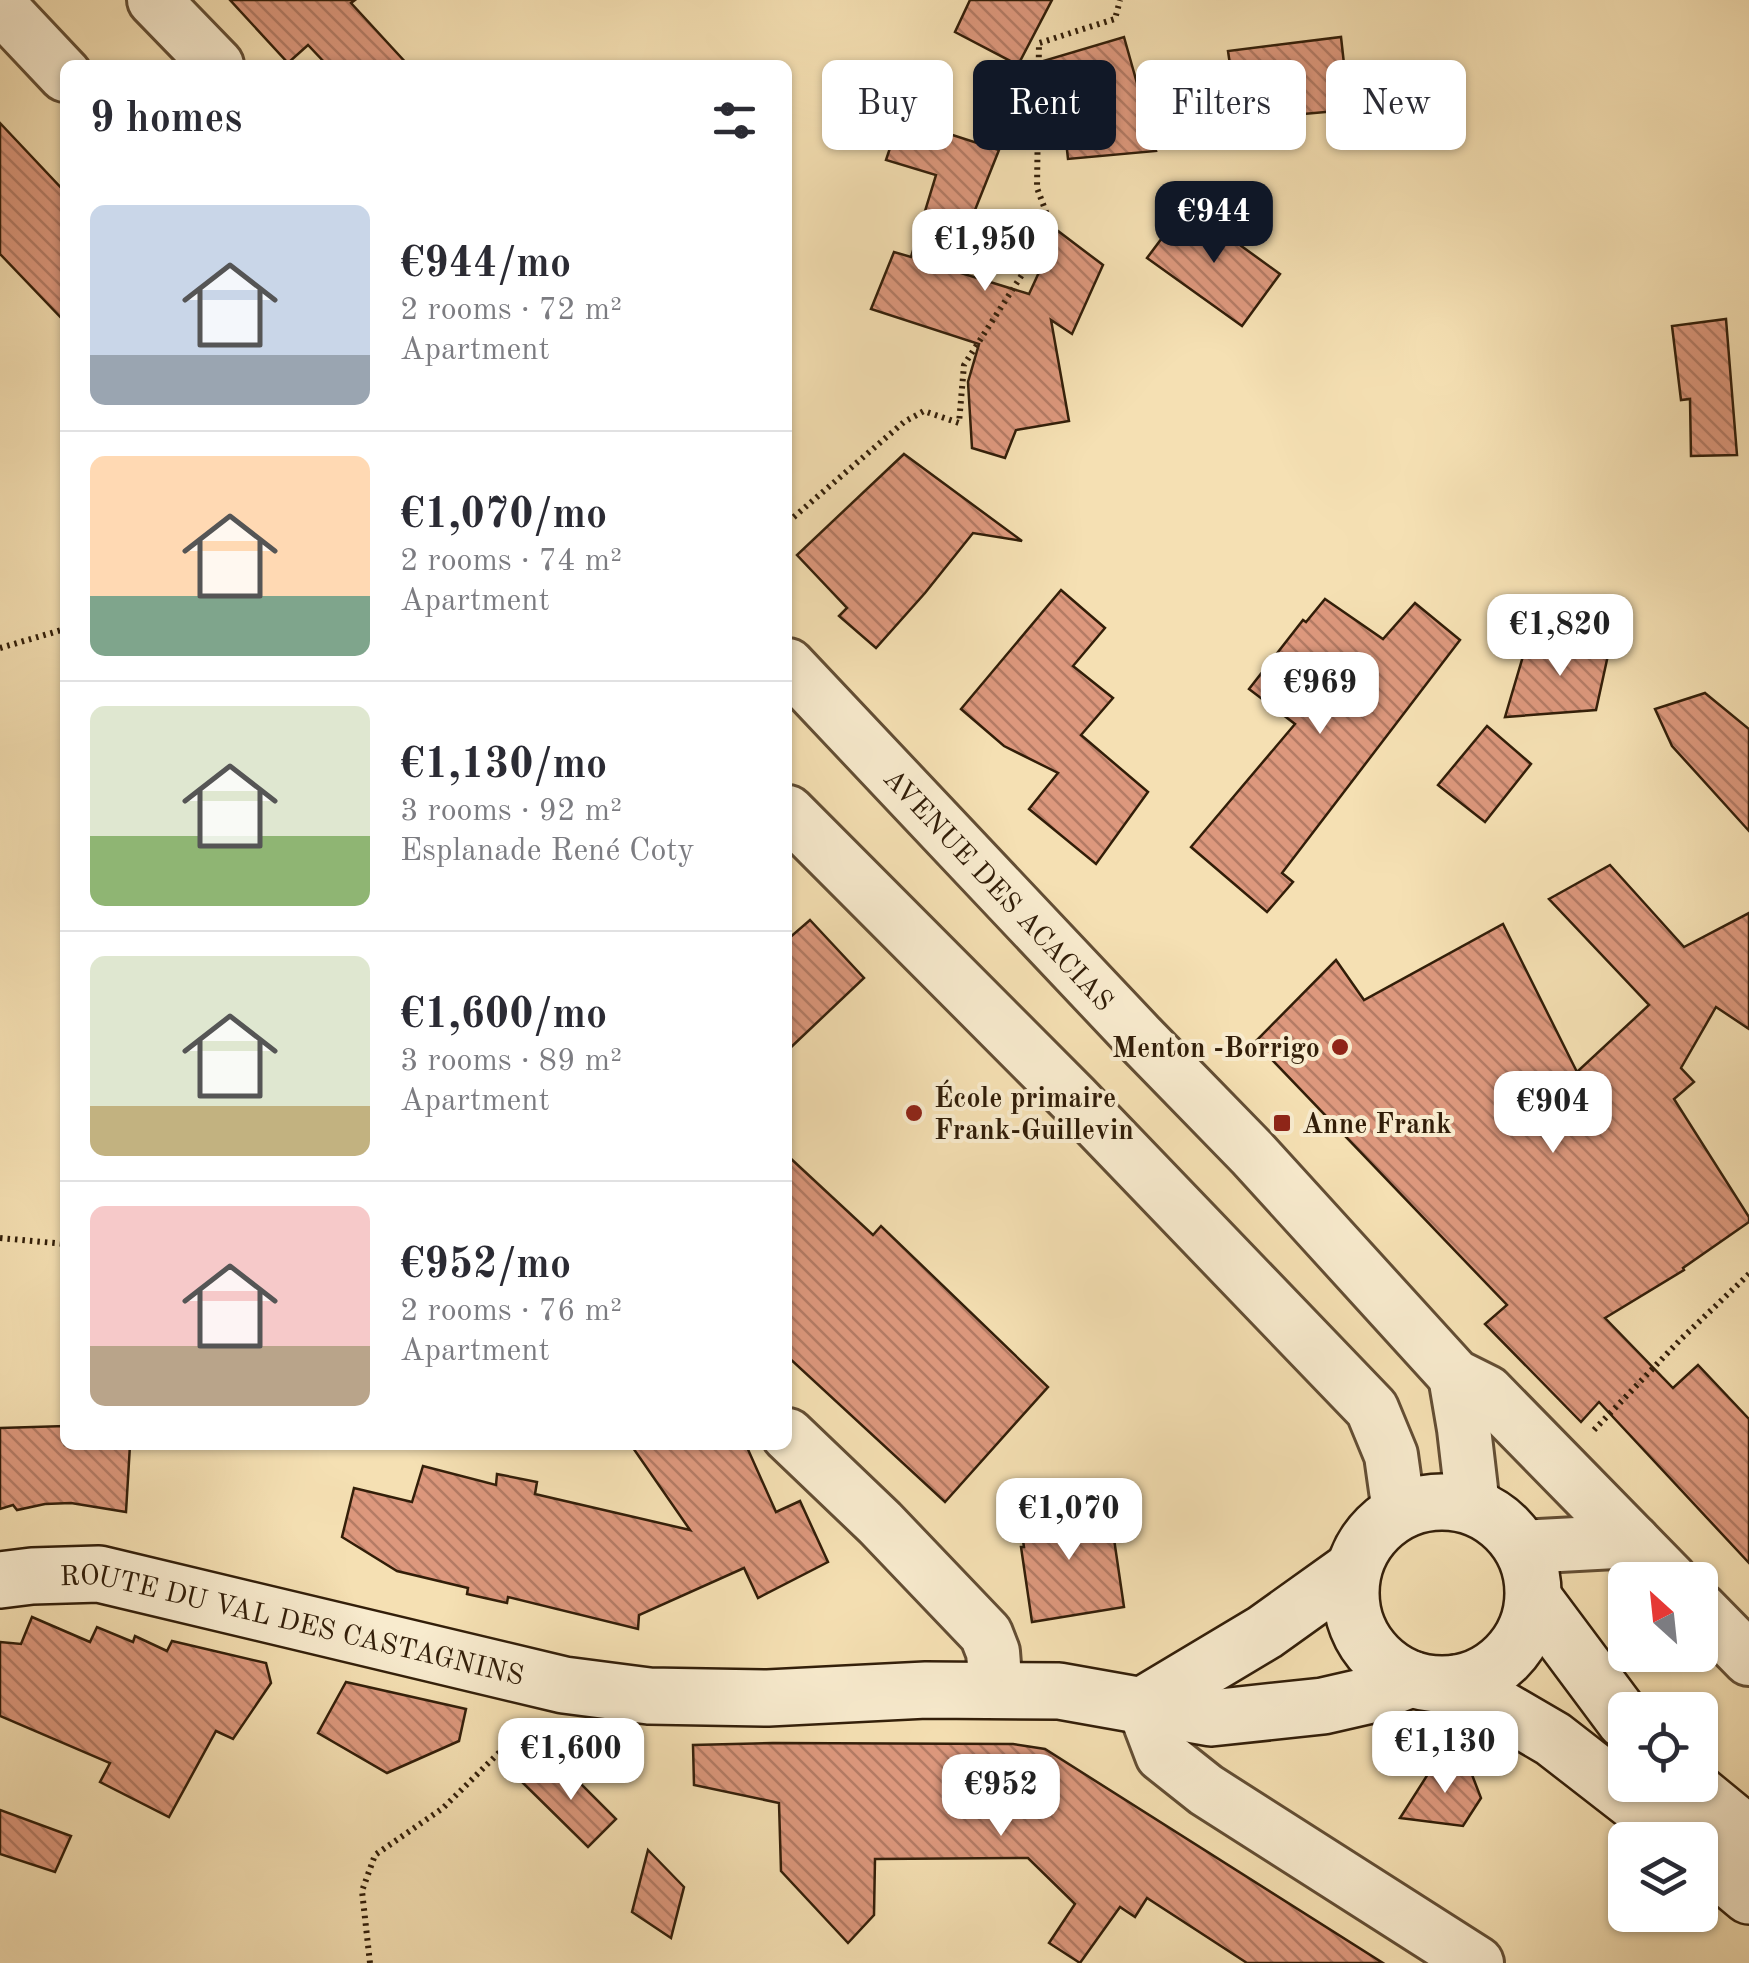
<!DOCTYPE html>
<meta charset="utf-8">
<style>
body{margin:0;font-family:"Old Standard TT",serif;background:#f2f2f3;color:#2b2b33;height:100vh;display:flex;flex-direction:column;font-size:38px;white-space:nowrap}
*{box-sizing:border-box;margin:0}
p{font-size:32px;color:#7c7c81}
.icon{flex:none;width:55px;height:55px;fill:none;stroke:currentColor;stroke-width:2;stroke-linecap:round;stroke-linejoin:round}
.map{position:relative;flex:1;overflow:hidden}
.sheet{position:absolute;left:60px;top:60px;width:732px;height:1390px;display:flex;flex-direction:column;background:#fff;border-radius:15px;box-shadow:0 2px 8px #0004}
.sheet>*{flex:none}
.hud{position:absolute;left:822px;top:60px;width:775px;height:90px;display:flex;gap:20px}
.needle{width:65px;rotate:333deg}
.controls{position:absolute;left:1608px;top:1562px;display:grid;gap:20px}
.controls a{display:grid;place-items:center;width:110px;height:110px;border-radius:15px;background:#fff;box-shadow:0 2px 8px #0004;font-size:50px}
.price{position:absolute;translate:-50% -85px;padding:0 22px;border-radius:20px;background:#fff;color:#222;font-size:32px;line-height:65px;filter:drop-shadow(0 2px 5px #0008)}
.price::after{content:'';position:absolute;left:50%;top:60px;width:30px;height:22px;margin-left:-15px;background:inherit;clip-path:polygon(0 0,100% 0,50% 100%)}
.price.current{background:#111827;color:#fff}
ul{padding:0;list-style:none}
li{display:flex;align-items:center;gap:30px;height:250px;padding:0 30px}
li+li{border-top:2px solid #e1e1e2}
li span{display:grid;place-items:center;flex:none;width:280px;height:200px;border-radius:15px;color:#555}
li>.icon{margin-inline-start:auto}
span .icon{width:120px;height:120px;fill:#fffc;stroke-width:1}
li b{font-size:42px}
h2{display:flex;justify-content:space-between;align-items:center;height:120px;padding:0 30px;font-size:42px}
.chip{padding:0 35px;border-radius:15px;background:#fff;box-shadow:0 2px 8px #0004;font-size:35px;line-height:90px}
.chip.current{background:#111827;color:#fff}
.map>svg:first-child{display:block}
.building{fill:url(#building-back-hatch);stroke:#321e09;stroke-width:2.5}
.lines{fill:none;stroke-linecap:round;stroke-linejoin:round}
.street-casing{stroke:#634e34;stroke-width:58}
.secondary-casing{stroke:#321e09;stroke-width:60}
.path{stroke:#321e09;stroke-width:6;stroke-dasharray:2.5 5;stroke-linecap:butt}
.street{stroke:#f8ebce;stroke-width:52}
.secondary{stroke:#f8ebce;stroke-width:55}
.poi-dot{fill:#8f2418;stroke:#f8ebce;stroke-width:4}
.labels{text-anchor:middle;stroke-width:8;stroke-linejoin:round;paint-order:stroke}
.street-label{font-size:28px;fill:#321e09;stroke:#f8ebce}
.poi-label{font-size:28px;font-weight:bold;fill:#321e09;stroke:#f8ebce;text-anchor:start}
</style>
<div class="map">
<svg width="1749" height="1963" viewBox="0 0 1749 1963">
<defs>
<pattern id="building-back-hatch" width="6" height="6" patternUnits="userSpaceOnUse" patternTransform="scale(2.5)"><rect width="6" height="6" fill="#dd987d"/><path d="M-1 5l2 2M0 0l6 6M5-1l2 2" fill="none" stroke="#b47b65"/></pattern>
</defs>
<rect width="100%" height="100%" fill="#f5e0b3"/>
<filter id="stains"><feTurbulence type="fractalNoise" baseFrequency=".002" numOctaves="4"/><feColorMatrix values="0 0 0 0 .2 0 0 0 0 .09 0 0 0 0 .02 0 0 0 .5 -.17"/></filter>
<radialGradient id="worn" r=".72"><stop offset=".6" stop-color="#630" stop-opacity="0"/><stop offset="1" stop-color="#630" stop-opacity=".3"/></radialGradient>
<!-- building -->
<g class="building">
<polygon points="230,0 355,0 351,3 408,65 327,65 308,45 288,63"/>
<polygon points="970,0 1052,0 1018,65 955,32"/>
<polygon points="1124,37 1156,151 1068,159 1060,86 1023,67"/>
<polygon points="1341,37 1344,64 1368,63 1405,65 1402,111 1381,107 1238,120 1228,51"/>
<polygon points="900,118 999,150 951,270 1029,294 1058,231 1103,265 1072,334 1051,320 1069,421 1016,430 1005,458 972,448 968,382 979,344 871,309 894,252 911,257 936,175 886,160"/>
<polygon points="0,123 65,192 65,322 0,254"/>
<polygon points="1186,206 1280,274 1242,326 1147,258"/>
<polygon points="1726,319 1737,455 1691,456 1690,399 1681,400 1672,326"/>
<polygon points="904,454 1022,541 973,533 925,593 876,648 839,616 847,608 797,555"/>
<polygon points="1061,590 1105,628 1073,666 1113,698 1081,735 1148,792 1096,864 1029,809 1058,773 1004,746 961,709"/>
<polygon points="1325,599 1383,639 1415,603 1460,640 1282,873 1293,882 1267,912 1191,847 1295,724 1249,689 1303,620 1306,622"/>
<polygon points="1561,634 1610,646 1596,710 1505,717 1526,646 1557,653"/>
<polygon points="1705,693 1749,729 1749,831 1672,746 1655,709"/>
<polygon points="1487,726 1531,764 1485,822 1438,785"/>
<polygon points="1610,865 1684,947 1749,913 1749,1029 1716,1007 1681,1068 1694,1082 1674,1099 1749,1217 1749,1222 1683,1268 1684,1270 1605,1318 1673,1388 1698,1365 1749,1419 1749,1563 1599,1402 1581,1422 1485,1324 1507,1305 1255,1042 1336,960 1364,1000 1503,924 1577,1072 1649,1005 1549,899"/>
<polygon points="810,920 864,978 788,1050 788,939"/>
<polygon points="788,1156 873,1235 881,1226 1048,1387 945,1502 788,1357"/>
<polygon points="65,1426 65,1445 130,1445 126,1512 71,1503 45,1504 17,1510 13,1505 0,1509 0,1428"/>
<polygon points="631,1445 746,1445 776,1512 800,1501 828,1562 758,1598 744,1568 639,1615 638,1629 508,1597 507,1603 467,1594 468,1588 397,1571 342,1537 354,1488 412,1502 423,1466 496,1485 497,1474 537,1482 535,1494 690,1530"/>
<polygon points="1099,1504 1104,1534 1113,1532 1124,1607 1032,1622 1021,1547 1024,1547 1019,1515"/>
<polygon points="32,1617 90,1642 97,1627 133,1642 135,1636 167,1651 172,1641 266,1663 271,1683 233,1739 216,1731 169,1817 100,1782 110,1763 0,1716 0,1642 21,1644"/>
<polygon points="346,1682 466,1709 459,1741 387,1773 318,1733"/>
<polygon points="773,1743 1013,1744 1045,1749 1383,1963 1247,1963 1147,1898 1135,1917 1120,1907 1080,1963 1049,1943 1075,1904 1028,1858 875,1859 874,1915 848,1943 781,1871 779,1803 694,1785 693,1745"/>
<polygon points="559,1762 616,1819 588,1847 522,1782"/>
<polygon points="1435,1763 1469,1767 1481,1798 1463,1826 1400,1818"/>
<polygon points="0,1810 71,1836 55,1872 0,1854"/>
<polygon points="648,1850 684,1887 671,1938 632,1912"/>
</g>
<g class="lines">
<defs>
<g id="street">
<polyline points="154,0 217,65"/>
<polyline points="0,6 65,75"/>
<path id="s1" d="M788 665 1138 1036 1252 1153 1455 1376 1487 1392 1671 1580"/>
<polyline points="788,812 1074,1099 1372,1409 1391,1455 1399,1512"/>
<polyline points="1455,1376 1464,1429 1473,1506"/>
<polyline points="788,1435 880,1523 986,1634 993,1652 996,1691"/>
<polyline points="1522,1547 1633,1541"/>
<polyline points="1700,1609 1749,1659"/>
<polyline points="1143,1705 1162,1755 1206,1790 1477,1963"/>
</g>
<g id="secondary">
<circle cx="1442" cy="1593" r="91"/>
<path id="s2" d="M0 1580 32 1576 99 1574 564 1685 649 1696 768 1698 926 1690 1059 1691 1211 1718 1323 1706 1371 1695 1411 1679"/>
<polyline points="1534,1599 1625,1721"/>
<polyline points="1457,1683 1553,1739 1683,1840"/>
<polyline points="1143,1705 1265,1632 1353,1569"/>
<polyline points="1688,1785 1749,1835"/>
<polyline points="1700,1855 1749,1896"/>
</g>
</defs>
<!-- street casing -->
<use href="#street" class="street-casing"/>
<!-- secondary casing -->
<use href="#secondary" class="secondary-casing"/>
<!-- path -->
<g class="path">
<polyline points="788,522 904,422 924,411 959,423 964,365 1052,228 1037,188 1039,43 1115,19 1120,0"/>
<polyline points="0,648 65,629"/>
<polyline points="0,1238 65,1244"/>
<polyline points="1594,1430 1681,1339 1749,1274"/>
<polyline points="370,1963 362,1891 375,1855 443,1808 522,1730"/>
</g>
<!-- street -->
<use href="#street" class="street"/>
<!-- secondary -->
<use href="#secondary" class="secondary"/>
</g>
<!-- markers -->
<g class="poi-dot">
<circle cx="1340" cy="1047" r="10"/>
<circle cx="914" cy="1113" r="10"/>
<rect x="1272" y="1113" width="20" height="20" rx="5"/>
</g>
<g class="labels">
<!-- street labels -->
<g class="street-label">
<text dy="10" stroke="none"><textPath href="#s1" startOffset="308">AVENUE DES ACACIAS</textPath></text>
<text dy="10" stroke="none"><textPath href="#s2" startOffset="298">ROUTE DU VAL DES CASTAGNINS</textPath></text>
</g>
<!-- poi labels -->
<g class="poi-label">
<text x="1320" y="1057" text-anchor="end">Menton -Borrigo</text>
<text x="934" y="1107">École primaire<tspan x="934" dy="32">Frank-Guillevin</tspan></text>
<text x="1302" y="1133">Anne Frank</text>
</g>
</g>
<rect width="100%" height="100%" filter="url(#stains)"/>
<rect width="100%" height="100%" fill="url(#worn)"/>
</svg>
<div class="controls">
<a><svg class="needle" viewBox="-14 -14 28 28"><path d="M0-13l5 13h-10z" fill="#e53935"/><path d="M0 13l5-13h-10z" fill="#7c7c81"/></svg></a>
<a><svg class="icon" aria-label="locate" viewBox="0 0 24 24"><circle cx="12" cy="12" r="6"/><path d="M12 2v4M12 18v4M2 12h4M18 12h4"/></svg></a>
<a><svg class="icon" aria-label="layers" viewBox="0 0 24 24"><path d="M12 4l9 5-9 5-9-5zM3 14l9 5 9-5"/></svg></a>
</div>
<b class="price current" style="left:1214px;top:266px">€944</b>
<b class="price" style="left:985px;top:294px">€1,950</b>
<b class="price" style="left:1560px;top:679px">€1,820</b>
<b class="price" style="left:1320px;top:737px">€969</b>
<b class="price" style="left:1553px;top:1156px">€904</b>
<b class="price" style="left:1069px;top:1563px">€1,070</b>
<b class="price" style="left:1445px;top:1796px">€1,130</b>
<b class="price" style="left:571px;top:1803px">€1,600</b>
<b class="price" style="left:1001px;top:1839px">€952</b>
<div class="hud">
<a class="chip">Buy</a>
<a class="chip current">Rent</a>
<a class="chip">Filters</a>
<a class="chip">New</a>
</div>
<section class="sheet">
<h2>9 homes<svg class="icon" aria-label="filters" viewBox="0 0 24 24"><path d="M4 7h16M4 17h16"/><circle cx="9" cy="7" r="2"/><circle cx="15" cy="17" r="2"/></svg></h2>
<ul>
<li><span style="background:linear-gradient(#c9d6e8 75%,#9aa5b1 0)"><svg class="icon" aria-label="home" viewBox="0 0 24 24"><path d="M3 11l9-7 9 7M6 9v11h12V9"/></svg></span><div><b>€944/mo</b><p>2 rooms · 72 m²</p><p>Apartment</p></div></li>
<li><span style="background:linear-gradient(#ffd9b3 70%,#7fa58c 0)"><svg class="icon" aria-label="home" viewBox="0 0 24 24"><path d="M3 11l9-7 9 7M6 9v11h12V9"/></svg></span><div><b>€1,070/mo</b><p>2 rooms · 74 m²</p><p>Apartment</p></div></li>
<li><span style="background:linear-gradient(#dfe7d0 65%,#8fb573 0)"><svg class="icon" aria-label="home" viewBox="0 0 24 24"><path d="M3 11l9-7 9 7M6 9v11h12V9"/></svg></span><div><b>€1,130/mo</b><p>3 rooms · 92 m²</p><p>Esplanade René Coty</p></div></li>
<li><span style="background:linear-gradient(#dfe7d0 75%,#c2b280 0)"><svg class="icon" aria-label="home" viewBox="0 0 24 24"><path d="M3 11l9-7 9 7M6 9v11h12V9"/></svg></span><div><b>€1,600/mo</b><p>3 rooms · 89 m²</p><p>Apartment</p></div></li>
<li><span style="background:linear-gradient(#f6c9c9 70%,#b9a48a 0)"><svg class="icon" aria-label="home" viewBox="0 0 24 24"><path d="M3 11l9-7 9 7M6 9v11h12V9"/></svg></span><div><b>€952/mo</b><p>2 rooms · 76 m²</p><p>Apartment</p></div></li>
</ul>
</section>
</div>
